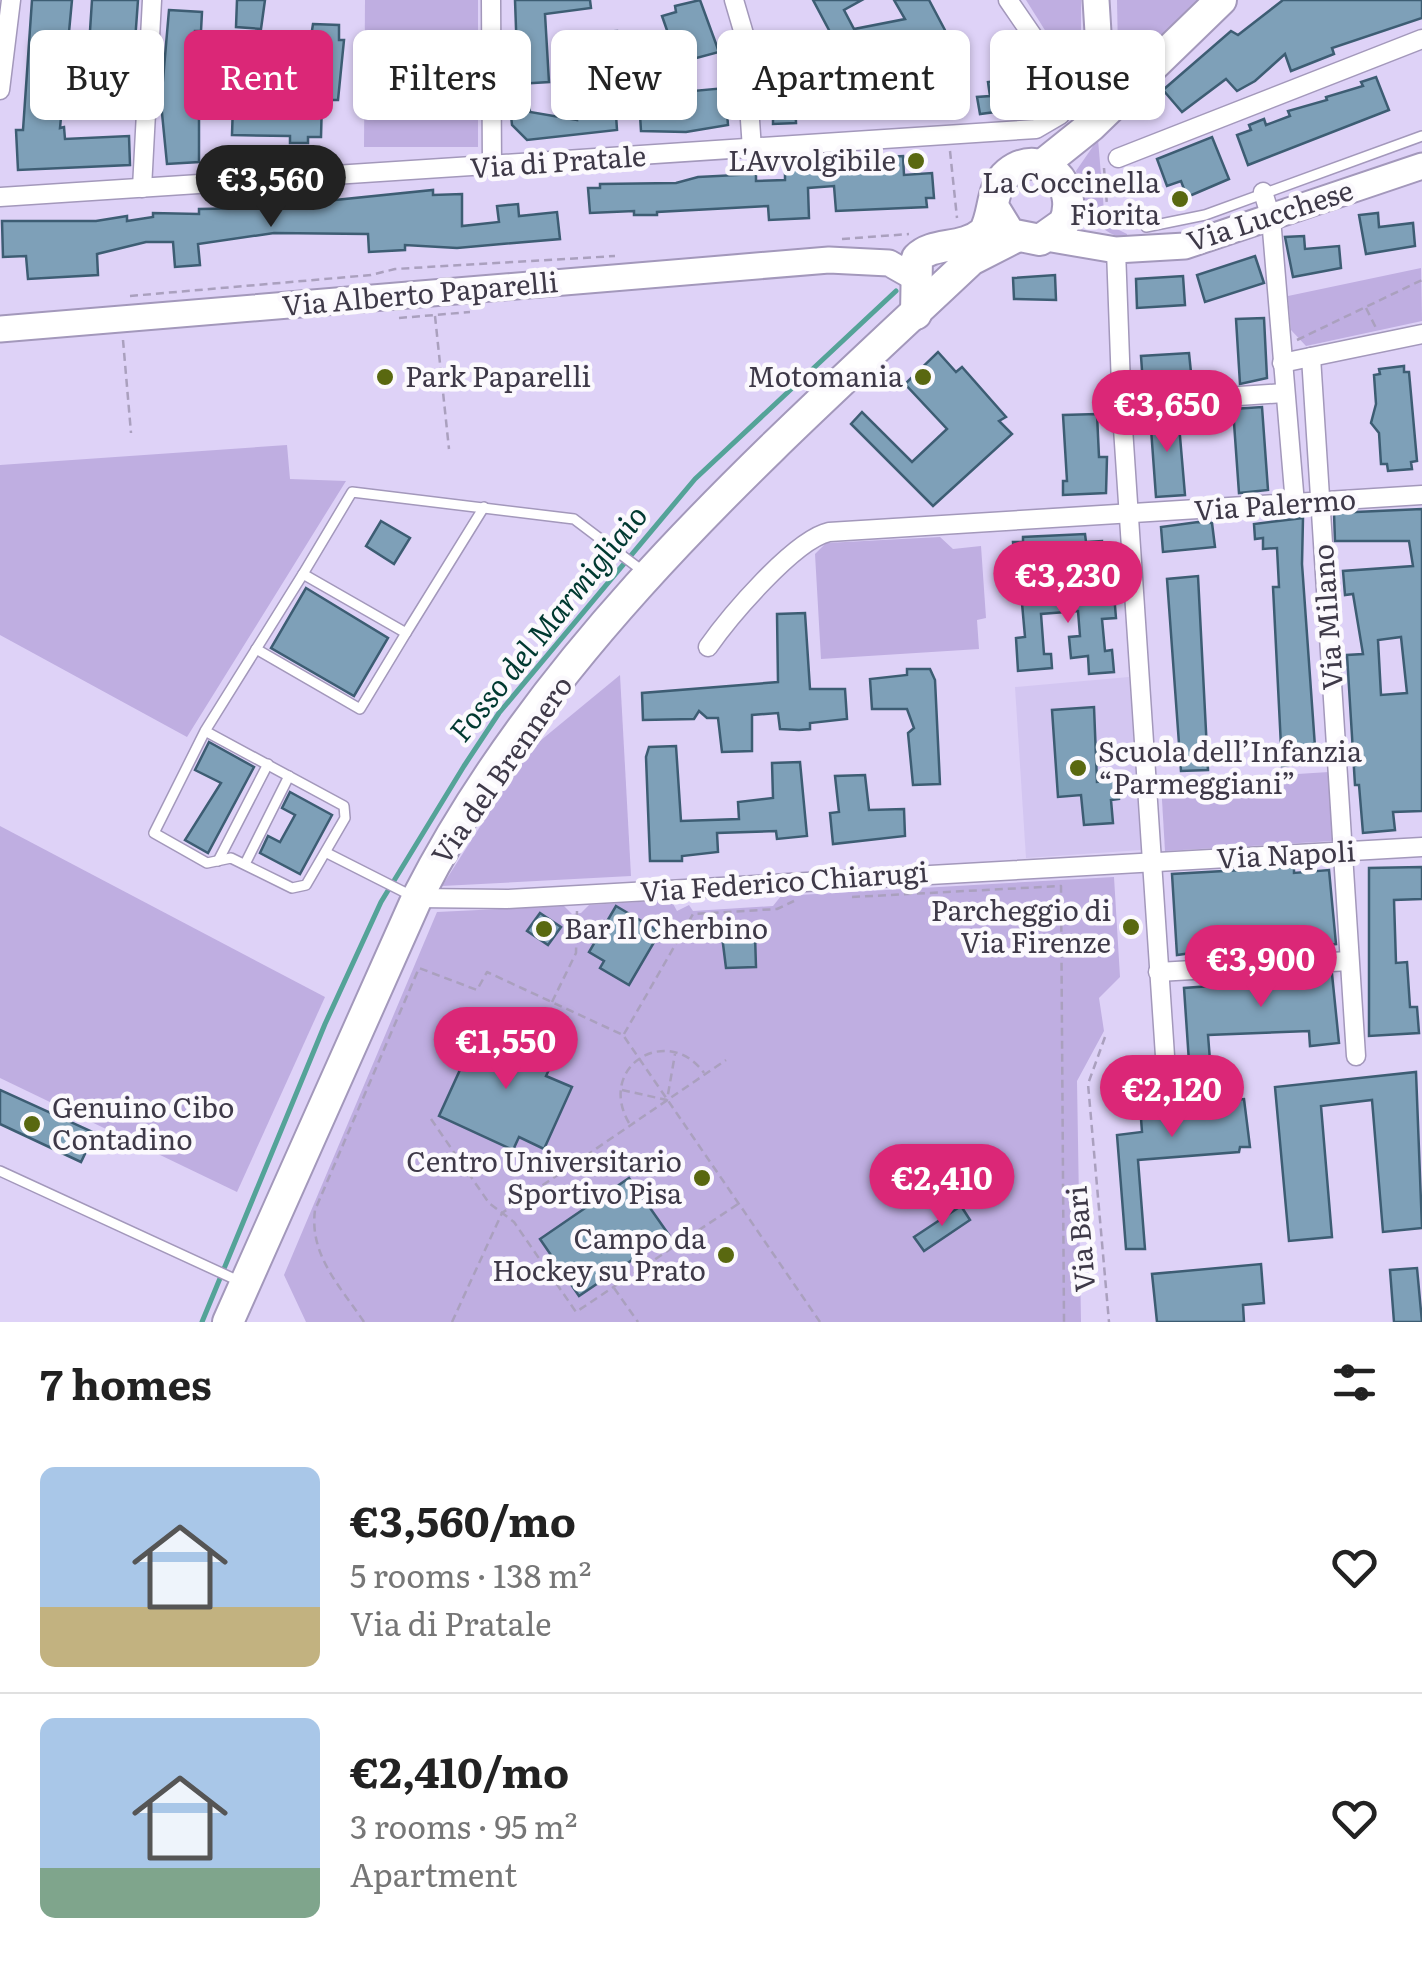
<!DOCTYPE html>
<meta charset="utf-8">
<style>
body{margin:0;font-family:Literata,serif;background:#f2f2f2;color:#222;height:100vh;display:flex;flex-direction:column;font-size:38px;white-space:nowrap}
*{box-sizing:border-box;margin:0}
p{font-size:32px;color:#767676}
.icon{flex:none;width:55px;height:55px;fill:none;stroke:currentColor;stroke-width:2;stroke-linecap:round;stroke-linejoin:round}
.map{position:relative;height:1322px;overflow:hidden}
.side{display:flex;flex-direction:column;background:#fff;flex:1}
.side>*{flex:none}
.top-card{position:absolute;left:30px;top:30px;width:1362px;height:90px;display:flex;gap:20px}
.price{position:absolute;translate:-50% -85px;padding:0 22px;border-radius:35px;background:#db2777;color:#fff;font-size:32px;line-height:65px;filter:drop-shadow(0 2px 5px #0008)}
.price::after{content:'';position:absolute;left:50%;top:60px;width:30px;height:22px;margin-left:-15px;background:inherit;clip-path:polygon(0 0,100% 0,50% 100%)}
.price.on{background:#222;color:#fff}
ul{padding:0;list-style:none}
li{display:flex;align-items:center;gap:30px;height:250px;padding:0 40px}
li+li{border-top:2px solid #e0e0e0}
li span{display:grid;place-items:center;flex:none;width:280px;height:200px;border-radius:15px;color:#555}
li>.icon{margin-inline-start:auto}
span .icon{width:120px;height:120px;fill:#fffc;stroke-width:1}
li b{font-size:42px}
h2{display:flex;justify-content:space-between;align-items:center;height:120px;padding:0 40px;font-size:42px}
.tag{padding:0 35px;border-radius:15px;background:#fff;box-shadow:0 2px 8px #0004;font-size:35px;line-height:90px}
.tag.on{background:#db2777;color:#fff}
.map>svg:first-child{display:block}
.built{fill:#d3c6f1}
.green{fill:#bfaee1}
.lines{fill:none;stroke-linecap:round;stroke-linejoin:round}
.stream{stroke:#54a398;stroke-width:5}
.building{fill:#7ea0b8;stroke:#3d5d73;stroke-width:2.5;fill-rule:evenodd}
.lane-casing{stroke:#a398bb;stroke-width:12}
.street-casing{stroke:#a398bb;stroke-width:21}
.secondary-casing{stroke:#a398bb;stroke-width:29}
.primary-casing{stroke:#a398bb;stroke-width:34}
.path{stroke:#aaa0be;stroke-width:2.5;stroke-dasharray:8 5;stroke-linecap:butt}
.lane{stroke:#fff;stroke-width:9}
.street{stroke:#fff;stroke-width:18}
.secondary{stroke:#fff;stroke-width:25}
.primary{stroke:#fff;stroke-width:30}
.poi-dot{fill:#596810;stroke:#fbf9fd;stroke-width:4}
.labels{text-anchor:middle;stroke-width:9;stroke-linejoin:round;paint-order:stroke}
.poi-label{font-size:28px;fill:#3e3948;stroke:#fbf9fd;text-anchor:end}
.street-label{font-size:28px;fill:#3e3948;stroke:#fbf9fd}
.water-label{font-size:30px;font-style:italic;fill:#003930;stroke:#fbf9fd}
</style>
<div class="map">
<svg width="1422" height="1322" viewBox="0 0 1422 1322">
<rect width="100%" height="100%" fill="#ded2f7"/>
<!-- built -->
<polygon class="built" points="1129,677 1141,850 1026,858 1015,687"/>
<!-- green -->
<g class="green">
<polygon points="365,0 478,0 478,147 364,147"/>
<polygon points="1026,0 1081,0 1081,61 1068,67"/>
<polygon points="1117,0 1204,0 1135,62 1118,53"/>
<path d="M1098 139 1105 223 1127 234V239C1091 232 1084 202 1076 171Z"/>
<polygon points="1421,268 1422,321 1306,346 1291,330 1288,296"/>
<polygon points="287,445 290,479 346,481 187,737 0,635 0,465"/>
<polygon points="940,537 953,549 981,546 986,618 977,620 979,649 821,659 815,554 826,543"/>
<polygon points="620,675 631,876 442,886 529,750"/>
<polygon points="1329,772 1333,841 1165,851 1161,783"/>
<polygon points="0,826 325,997 237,1192 0,1078"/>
<polygon points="1114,877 1120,977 1099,998 1104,1031 1077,1081 1081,1322 306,1322 284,1275 437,912 564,906 572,914 581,913 589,905 671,900 677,911 689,905 693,911 773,906 781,896"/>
</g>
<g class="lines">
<!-- stream -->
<polyline class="stream" points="202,1322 325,1024 381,902 464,766 499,713 695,479 896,291"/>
</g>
<!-- building -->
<g class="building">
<polygon points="32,0 72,0 60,128 64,127 65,139 129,136 130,165 18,170 16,130 23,130"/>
<polygon points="92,0 138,0 130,111 85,108"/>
<polygon points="237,0 265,0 261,29 236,27"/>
<polygon points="515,0 590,0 591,8 545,14 549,82 518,84"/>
<polygon points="700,0 719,52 689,60 681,33 669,36 662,16 676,12 675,6"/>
<path d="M813 0H862L844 10 854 29 905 19 894 0H929L965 68 926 90 928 110 898 113 896 96 795 90 796 123 773 124V67L768 68 767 36 795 34V41L830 32ZM878 36 892 59 918 42 937 75 890 79 891 63 788 57Z"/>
<polygon points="1283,0 1422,0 1422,18 1332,48 1334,54 1291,71 1285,54 1255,81 1237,91 1226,79 1182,112 1163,90 1231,31 1238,35"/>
<polygon points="169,10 202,12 201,31 195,31 194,55 199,55 199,162 167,164 161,103"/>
<polygon points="313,24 339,25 339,40 344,40 338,100 322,100 321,137 308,137 308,143 290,143 290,136 232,135 233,104 281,105 282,68 288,68 288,61 307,62"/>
<polygon points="617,31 619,53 612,54 617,130 527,140 512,125 510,106 529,103 530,112 577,120 576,102 587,102 582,33"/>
<polygon points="1044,75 1048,105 980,114 977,97 990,96 988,82"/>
<polygon points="1376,77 1389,110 1248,165 1237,135 1251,130 1249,125 1264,119 1266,125 1290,116 1288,111 1327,100 1326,97 1363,86 1361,82"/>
<polygon points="682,78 683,92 725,88 728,125 686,132 641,131 638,82"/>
<polygon points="1212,137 1229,179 1187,197 1181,181 1167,186 1157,159"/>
<polygon points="903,156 904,175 932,173 934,198 926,198 927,207 836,211 834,186 808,188 809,218 769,220 768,206 657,212 657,215 634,215 634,211 590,213 588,188 600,188 600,184 676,183 698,177 756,174 756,181 785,180 785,163"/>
<polygon points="433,190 433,195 462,194 462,226 499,222 497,206 518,204 519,216 557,212 560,239 457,248 405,245 405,250 369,252 368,234 274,233 198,244 200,265 175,267 173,242 146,242 97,254 98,275 28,279 26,256 3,257 2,221 96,221 127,216 127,221 153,217 153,213 199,214 199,209 257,208"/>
<polygon points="1378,213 1379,227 1413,223 1415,246 1366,254 1359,215"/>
<polygon points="1304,236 1305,249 1339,246 1341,268 1293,277 1285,237"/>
<polygon points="1255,256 1264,283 1205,302 1197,275"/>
<polygon points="1055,275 1056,300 1014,299 1013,278"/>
<polygon points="1183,276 1185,305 1137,308 1136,279"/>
<polygon points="1264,318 1267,378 1240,384 1236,319"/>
<polygon points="938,352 956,372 962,367 1006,417 999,421 1012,434 933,506 851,424 862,412 912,462 947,429 905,384"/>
<polygon points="1189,353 1192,382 1176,383 1176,388 1148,390 1143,385 1141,356"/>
<polygon points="1404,366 1404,372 1409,372 1417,461 1411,462 1412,469 1388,471 1387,464 1381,464 1379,433 1371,423 1376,404 1374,375 1380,374 1379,369"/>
<polygon points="1262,407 1268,490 1239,493 1233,409"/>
<polygon points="1178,413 1185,495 1156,497 1150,415"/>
<polygon points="1097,414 1099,457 1107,457 1106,493 1063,495 1063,481 1067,481 1063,415"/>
<path d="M1422 509V811L1393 812 1395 830 1363 833 1359 785H1355L1347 655 1363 654 1353 594 1345 595 1343 571 1413 566 1409 541H1335L1334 513ZM1401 637 1407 693 1381 695 1378 640Z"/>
<polygon points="1303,518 1302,564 1316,761 1282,766 1273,587 1279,587 1277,548 1263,549 1263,538 1255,539 1254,524"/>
<polygon points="381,521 410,538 394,564 366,546"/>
<polygon points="1198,522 1212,523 1215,547 1163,552 1161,527"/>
<polygon points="1085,534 1086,542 1102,541 1104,562 1015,568 1013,542 1023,542 1023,537"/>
<polygon points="1198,576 1208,770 1181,771 1167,579"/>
<polygon points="1107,584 1108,594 1114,594 1116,618 1102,619 1105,651 1112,650 1114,672 1089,674 1088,656 1071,658 1069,637 1080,636 1078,611 1041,614 1044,654 1051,654 1052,668 1018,671 1016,638 1025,637 1021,592"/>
<polygon points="306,588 388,638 354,696 271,648"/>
<polygon points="805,613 810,689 845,689 847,719 810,723 810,729 799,730 780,729 778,713 752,715 752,751 722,752 718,718 707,718 699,711 694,719 643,720 642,693 778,682 777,614"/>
<polygon points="907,669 930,669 935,680 940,784 913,785 908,733 914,728 907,709 872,709 870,679 907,675"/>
<polygon points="1094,707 1097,782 1118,780 1119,799 1111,800 1113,823 1084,825 1081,795 1058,797 1052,710"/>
<polygon points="209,742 254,767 208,853 185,840 221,783 195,770"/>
<polygon points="676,746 681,821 739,819 738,802 773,798 772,763 800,762 807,836 777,839 776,831 717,833 718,852 682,856 682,861 650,861 646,757 649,747"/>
<polygon points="865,775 869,810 904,809 905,836 833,844 830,813 839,812 835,776"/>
<polygon points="290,792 332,815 300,874 260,853 268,836 280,842 295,815 282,808"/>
<polygon points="1294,867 1294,873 1329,870 1336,944 1283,949 1282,942 1256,944 1177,955 1172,874"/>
<polygon points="1422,867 1422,899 1394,900 1396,963 1407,962 1410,1007 1417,1007 1419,1033 1369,1036 1369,868"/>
<polygon points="616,906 660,932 629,985 600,968 604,961 589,952"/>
<polygon points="540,913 561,927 548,945 527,931"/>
<polygon points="755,935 756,967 726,968 722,936"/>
<polygon points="1332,974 1339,1043 1310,1046 1309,1031 1208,1035 1210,1060 1189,1062 1184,988 1225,985 1225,981"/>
<polygon points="480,1026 554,1059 546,1076 572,1087 544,1149 519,1137 513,1150 439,1116"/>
<polygon points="1416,1072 1422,1228 1383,1232 1372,1100 1321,1106 1332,1237 1289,1241 1275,1087"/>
<polygon points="1158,1080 1173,1081 1175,1105 1244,1099 1250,1147 1240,1147 1239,1152 1138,1160 1145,1249 1126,1249 1117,1135 1142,1132 1140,1105 1125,1106 1124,1083"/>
<polygon points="0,1090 95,1133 81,1162 0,1124"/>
<polygon points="629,1178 669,1235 579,1296 540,1239"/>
<polygon points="961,1206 970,1220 924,1251 914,1237"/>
<polygon points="1261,1264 1264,1303 1243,1305 1244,1322 1157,1322 1152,1274"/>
<polygon points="1417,1268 1422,1322 1394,1322 1390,1270"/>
</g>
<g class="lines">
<defs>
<g id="lane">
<polyline points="1146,227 1205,215 1422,136"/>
<polyline points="303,574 352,492 574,519 644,572"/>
<polyline points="256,649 360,709 406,633"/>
<polyline points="205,731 154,833 207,863 231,858 292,888 306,885 345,818 344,806 205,731 303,574 406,633 484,507"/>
<polyline points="327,853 410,895"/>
<polyline points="218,861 268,764"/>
<polyline points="245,864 289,776"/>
<polyline points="0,1171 241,1282"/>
</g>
<g id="street">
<polyline points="491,0 492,167"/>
<polyline points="734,0 744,34 752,149"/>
<polyline points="0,90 11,0"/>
<polyline points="1118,158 1422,39"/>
<polyline points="142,188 152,0"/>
<polyline points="1263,192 1271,218 1295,504"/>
<polyline points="0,197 1036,129 1060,115 1069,98 1061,77 1008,0"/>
<polyline points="1116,250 1122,413 1166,1071"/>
<polyline points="1311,357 1356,1056"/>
<polyline points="1282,363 1422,334"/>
<polyline points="1122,404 1284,393"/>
<path d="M708 647C729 617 794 540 829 532L1422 495"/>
<polyline points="417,898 507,899 1422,847"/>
<polyline points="1158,972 1349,961"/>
</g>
<g id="secondary">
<polyline points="1096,0 1103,113"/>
<polyline points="1046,238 1116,250 1185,246 1422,166"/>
<polyline points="0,329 829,260 889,263 919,280"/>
</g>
<g id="primary">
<polyline points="1041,166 1091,126 1221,0"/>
<path d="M916 314 917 258C934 241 961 251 984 232 995 214 990 188 1008 173 1043 145 1081 187 1064 223L1040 240 1010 234 994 208"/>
<path d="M228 1322 417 898C546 644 767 452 971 260L1016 237"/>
</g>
</defs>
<!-- lane casing -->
<use href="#lane" class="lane-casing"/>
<!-- street casing -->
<use href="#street" class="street-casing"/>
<!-- secondary casing -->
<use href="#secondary" class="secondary-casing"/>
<!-- primary casing -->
<use href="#primary" class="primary-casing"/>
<!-- path -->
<g class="path">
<polyline points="950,151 957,218"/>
<polyline points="1104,168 1108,218 1132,227"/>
<polyline points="842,239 909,234"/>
<polyline points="130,296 371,275 395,269 615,256"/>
<polyline points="1366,308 1376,328"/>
<polyline points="435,316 449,449"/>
<polyline points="399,318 470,312"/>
<polyline points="123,340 131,433"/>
<polyline points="1297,340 1422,280"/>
<polyline points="852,897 1061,886 1064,1322"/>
<polyline points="552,1002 576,953 577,911"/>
<polyline points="624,1034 693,914 777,909 794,901"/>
<polyline points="1105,1037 1088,1084 1109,1322"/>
<polyline points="622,1090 667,1100 675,1054"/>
<polyline points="431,1119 489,1203 514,1222 576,1312 738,1204"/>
<path d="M629 1123C596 1066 668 1023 704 1073"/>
<polyline points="614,1288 638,1322"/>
<path d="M364 1322C340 1286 309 1255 315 1210L419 968 477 990 487 972 623 1035 820 1322"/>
<polyline points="452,1322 502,1213 726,1060"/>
</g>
<!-- lane -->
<use href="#lane" class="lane"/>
<!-- street -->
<use href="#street" class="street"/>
<!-- secondary -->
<use href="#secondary" class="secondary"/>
<!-- primary -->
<use href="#primary" class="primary"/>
</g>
<!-- markers -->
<g class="poi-dot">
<circle cx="916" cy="161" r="10"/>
<circle cx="1180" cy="199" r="10"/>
<circle cx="385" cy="377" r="10"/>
<circle cx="923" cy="377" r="10"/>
<circle cx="1078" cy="768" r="10"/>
<circle cx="1131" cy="927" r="10"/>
<circle cx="544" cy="929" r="10"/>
<circle cx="32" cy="1124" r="10"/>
<circle cx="702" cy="1178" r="10"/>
<circle cx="726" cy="1255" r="10"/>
</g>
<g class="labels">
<!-- poi labels -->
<g class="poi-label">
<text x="896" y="171">L'Avvolgibile</text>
<text x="1160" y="193">La Coccinella<tspan x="1160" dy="32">Fiorita</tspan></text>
<text x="405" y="387" text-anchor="start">Park Paparelli</text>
<text x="903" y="387">Motomania</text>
<text x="1098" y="762" text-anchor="start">Scuola dell’Infanzia<tspan x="1098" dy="32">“Parmeggiani”</tspan></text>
<text x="1111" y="921">Parcheggio di<tspan x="1111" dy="32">Via Firenze</tspan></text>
<text x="564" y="939" text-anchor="start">Bar Il Cherbino</text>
<text x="52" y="1118" text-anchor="start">Genuino Cibo<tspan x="52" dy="32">Contadino</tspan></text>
<text x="682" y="1172">Centro Universitario<tspan x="682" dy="32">Sportivo Pisa</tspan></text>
<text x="706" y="1249">Campo da<tspan x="706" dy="32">Hockey su Prato</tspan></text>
</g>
<!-- street labels -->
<g class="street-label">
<text transform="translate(558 162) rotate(-4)" y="10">Via di Pratale</text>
<text transform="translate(1270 216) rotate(-18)" y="10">Via Lucchese</text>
<text transform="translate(420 294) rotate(-5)" y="10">Via Alberto Paparelli</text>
<text transform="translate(1275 505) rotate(-4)" y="10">Via Palermo</text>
<text transform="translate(1328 617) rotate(-94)" y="10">Via Milano</text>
<text transform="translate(502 770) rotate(-55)" y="10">Via del Brennero</text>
<text transform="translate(1286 855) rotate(-3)" y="10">Via Napoli</text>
<text transform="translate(784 882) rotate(-4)" y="10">Via Federico Chiarugi</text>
<text transform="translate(1081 1239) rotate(-95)" y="10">Via Bari</text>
</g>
<!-- water labels -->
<g class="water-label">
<text transform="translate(549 624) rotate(-51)" y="10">Fosso del Marmigliaio</text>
</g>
</g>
</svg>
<b class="price on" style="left:271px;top:230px">€3,560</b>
<b class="price" style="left:1167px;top:455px">€3,650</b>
<b class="price" style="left:1068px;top:626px">€3,230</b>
<b class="price" style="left:1261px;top:1010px">€3,900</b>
<b class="price" style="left:506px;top:1092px">€1,550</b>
<b class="price" style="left:1172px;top:1140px">€2,120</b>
<b class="price" style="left:942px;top:1229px">€2,410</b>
<div class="top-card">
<a class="tag">Buy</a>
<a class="tag on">Rent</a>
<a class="tag">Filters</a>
<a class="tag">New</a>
<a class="tag">Apartment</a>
<a class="tag">House</a>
</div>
</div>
<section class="side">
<h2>7 homes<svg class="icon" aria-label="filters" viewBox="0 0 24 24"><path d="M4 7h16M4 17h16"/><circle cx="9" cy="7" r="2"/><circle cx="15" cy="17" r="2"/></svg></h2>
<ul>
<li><span style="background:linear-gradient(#a9c7e8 70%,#c2b280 0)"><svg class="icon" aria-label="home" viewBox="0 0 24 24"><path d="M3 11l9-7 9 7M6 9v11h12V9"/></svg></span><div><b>€3,560/mo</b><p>5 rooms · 138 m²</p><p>Via di Pratale</p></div><svg class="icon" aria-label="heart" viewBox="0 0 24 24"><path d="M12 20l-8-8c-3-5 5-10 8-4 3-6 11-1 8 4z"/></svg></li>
<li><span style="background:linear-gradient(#a9c7e8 75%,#7fa58c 0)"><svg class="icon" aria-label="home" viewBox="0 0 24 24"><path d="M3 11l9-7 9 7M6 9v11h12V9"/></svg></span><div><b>€2,410/mo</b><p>3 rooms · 95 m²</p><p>Apartment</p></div><svg class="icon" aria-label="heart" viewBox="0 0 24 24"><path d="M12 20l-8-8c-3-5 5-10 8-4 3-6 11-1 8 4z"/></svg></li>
</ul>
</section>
